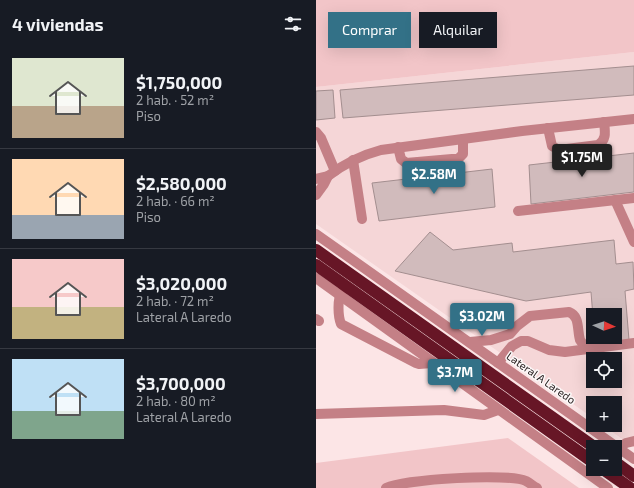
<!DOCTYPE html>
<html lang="es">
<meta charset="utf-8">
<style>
body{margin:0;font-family:"Exo 2",sans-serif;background:#20242c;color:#f1f3f6;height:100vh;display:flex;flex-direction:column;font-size:15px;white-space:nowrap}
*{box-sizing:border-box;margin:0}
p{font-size:13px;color:#9ea1a6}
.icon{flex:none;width:22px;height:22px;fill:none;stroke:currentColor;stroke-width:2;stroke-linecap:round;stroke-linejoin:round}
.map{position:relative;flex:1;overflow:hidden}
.drawer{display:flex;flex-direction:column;background:#171b24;width:316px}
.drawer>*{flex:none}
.guide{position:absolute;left:12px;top:12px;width:246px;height:36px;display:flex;gap:8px}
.needle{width:26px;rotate:93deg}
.controls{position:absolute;left:270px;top:308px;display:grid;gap:8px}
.controls a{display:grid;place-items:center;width:36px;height:36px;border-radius:0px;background:#171b24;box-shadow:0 4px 16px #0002;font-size:20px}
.price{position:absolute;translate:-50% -34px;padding:0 9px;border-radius:4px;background:#337187;color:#fff;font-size:13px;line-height:26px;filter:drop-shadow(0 1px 2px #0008)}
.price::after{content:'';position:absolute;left:50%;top:24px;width:12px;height:9px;margin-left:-6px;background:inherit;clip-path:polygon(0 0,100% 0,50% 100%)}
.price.selected{background:#222;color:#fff}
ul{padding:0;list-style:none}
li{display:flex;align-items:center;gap:12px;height:100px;padding:0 12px}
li+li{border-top:1px solid #363941}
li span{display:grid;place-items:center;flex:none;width:112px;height:80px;border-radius:0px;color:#555}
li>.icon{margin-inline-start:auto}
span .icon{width:48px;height:48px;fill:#fffc;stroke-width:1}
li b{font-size:17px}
h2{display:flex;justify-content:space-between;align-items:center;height:48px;padding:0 12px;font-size:17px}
.tag{padding:0 14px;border-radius:0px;background:#171b24;box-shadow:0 4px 16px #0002;font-size:14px;line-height:36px}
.tag.selected{background:#337187;color:#fff}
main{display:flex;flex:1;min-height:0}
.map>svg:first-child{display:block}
.built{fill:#f5d6d7;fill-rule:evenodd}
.green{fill:#f2c5c8}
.building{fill:#d1bbbc;stroke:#a38e8f}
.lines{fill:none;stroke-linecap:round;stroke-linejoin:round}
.minor{stroke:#c48086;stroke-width:10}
.highway{stroke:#671626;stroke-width:12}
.labels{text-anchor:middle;stroke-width:3;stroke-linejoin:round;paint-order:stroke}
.street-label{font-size:11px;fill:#231b1b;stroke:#fcf7f7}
</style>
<main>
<section class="drawer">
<h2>4 viviendas<svg class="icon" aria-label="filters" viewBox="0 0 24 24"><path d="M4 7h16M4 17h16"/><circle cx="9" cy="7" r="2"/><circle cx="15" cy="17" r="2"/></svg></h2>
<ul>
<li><span style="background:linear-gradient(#dfe7d0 60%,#b9a48a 0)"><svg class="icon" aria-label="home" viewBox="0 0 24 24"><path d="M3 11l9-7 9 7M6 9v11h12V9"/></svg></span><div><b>$1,750,000</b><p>2 hab. · 52 m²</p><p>Piso</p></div></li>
<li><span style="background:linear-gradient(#ffd9b3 70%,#9aa5b1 0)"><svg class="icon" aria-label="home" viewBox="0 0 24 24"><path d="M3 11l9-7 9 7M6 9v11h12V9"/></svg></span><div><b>$2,580,000</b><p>2 hab. · 66 m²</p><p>Piso</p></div></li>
<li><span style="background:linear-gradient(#f6c9c9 60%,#c2b280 0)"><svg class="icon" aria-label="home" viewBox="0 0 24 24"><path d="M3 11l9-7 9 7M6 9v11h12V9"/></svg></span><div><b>$3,020,000</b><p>2 hab. · 72 m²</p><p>Lateral A Laredo</p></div></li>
<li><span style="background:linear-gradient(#bfe0f5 65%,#7fa58c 0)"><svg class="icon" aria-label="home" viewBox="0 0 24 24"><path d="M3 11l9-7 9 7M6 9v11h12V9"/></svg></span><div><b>$3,700,000</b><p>2 hab. · 80 m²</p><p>Lateral A Laredo</p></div></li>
</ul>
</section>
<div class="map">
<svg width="318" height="488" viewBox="0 0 318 488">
<rect width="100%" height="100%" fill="#fce5e6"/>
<!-- built -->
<path class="built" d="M318 52V447L286 425H299V403H277V418L0 224V87ZM277 315H299V337H277ZM277 359H299V381H277Z"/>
<!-- green -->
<g class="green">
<polygon points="0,0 318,0 318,52 0,87"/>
<polygon points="192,438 263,488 0,488 0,463"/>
</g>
<!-- building -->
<g class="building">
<polygon points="318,66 318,95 27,118 24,90"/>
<polygon points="17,90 19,118 0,120 0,91"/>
<polygon points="318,153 318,192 215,204 213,165"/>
<polygon points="176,169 179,207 63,221 56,183"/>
<polygon points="114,232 137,250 196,243 197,252 298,240 300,264 317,262 318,289 309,291 313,340 279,345 278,337 299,337 299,315 277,315 277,317 275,292 210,301 79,271"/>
</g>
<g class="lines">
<!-- minor -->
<g class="minor">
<path d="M232 128 236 146 243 150 282 145C291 140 289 131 288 122"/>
<polyline points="0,132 5,138 19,171"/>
<polyline points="82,147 85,159 90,163 136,159 142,159 147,154 147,139"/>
<polyline points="37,160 46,219"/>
<path d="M12 176C28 164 46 155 65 150L206 131 318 119"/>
<polyline points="0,179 12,176 8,184 0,195"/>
<polyline points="299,200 318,242"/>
<polyline points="202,211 318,198"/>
<polyline points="0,234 318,459"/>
<polyline points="0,278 292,488"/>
<path d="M26 292C21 299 22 316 25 324L100 363 103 364 116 363"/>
<polyline points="0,319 3,321"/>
<path d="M154 342 175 340 194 334 201 326 214 316 253 312C264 316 261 330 264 340 266 344 270 346 273 349"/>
<polyline points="182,363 196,346 205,341 212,341 233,350 249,352 318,343"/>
<polyline points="0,414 128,410 168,415 182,410"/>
<polyline points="303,448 310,443 318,441"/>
<path d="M70 488C89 479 193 473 210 481 214 483 217 486 221 488"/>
</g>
<!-- highway -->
<g class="highway">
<polyline points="0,250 278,447"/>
<polyline points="0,265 277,462"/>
<polyline points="299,462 318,476"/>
<polyline points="287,469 314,488"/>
</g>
</g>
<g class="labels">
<!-- street labels -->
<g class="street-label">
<text transform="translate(225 378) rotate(35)" y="4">Lateral A Laredo</text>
</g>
</g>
</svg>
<div class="controls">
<a><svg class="needle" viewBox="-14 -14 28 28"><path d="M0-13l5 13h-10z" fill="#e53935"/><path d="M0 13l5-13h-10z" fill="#9ea1a6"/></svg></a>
<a><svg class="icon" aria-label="locate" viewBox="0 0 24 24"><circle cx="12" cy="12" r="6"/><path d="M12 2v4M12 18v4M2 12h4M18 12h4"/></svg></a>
<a>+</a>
<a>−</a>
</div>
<b class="price selected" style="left:266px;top:178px">$1.75M</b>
<b class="price" style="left:118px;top:195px">$2.58M</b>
<b class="price" style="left:166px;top:337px">$3.02M</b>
<b class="price" style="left:139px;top:393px">$3.7M</b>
<div class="guide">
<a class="tag selected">Comprar</a>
<a class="tag">Alquilar</a>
</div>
</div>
</main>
